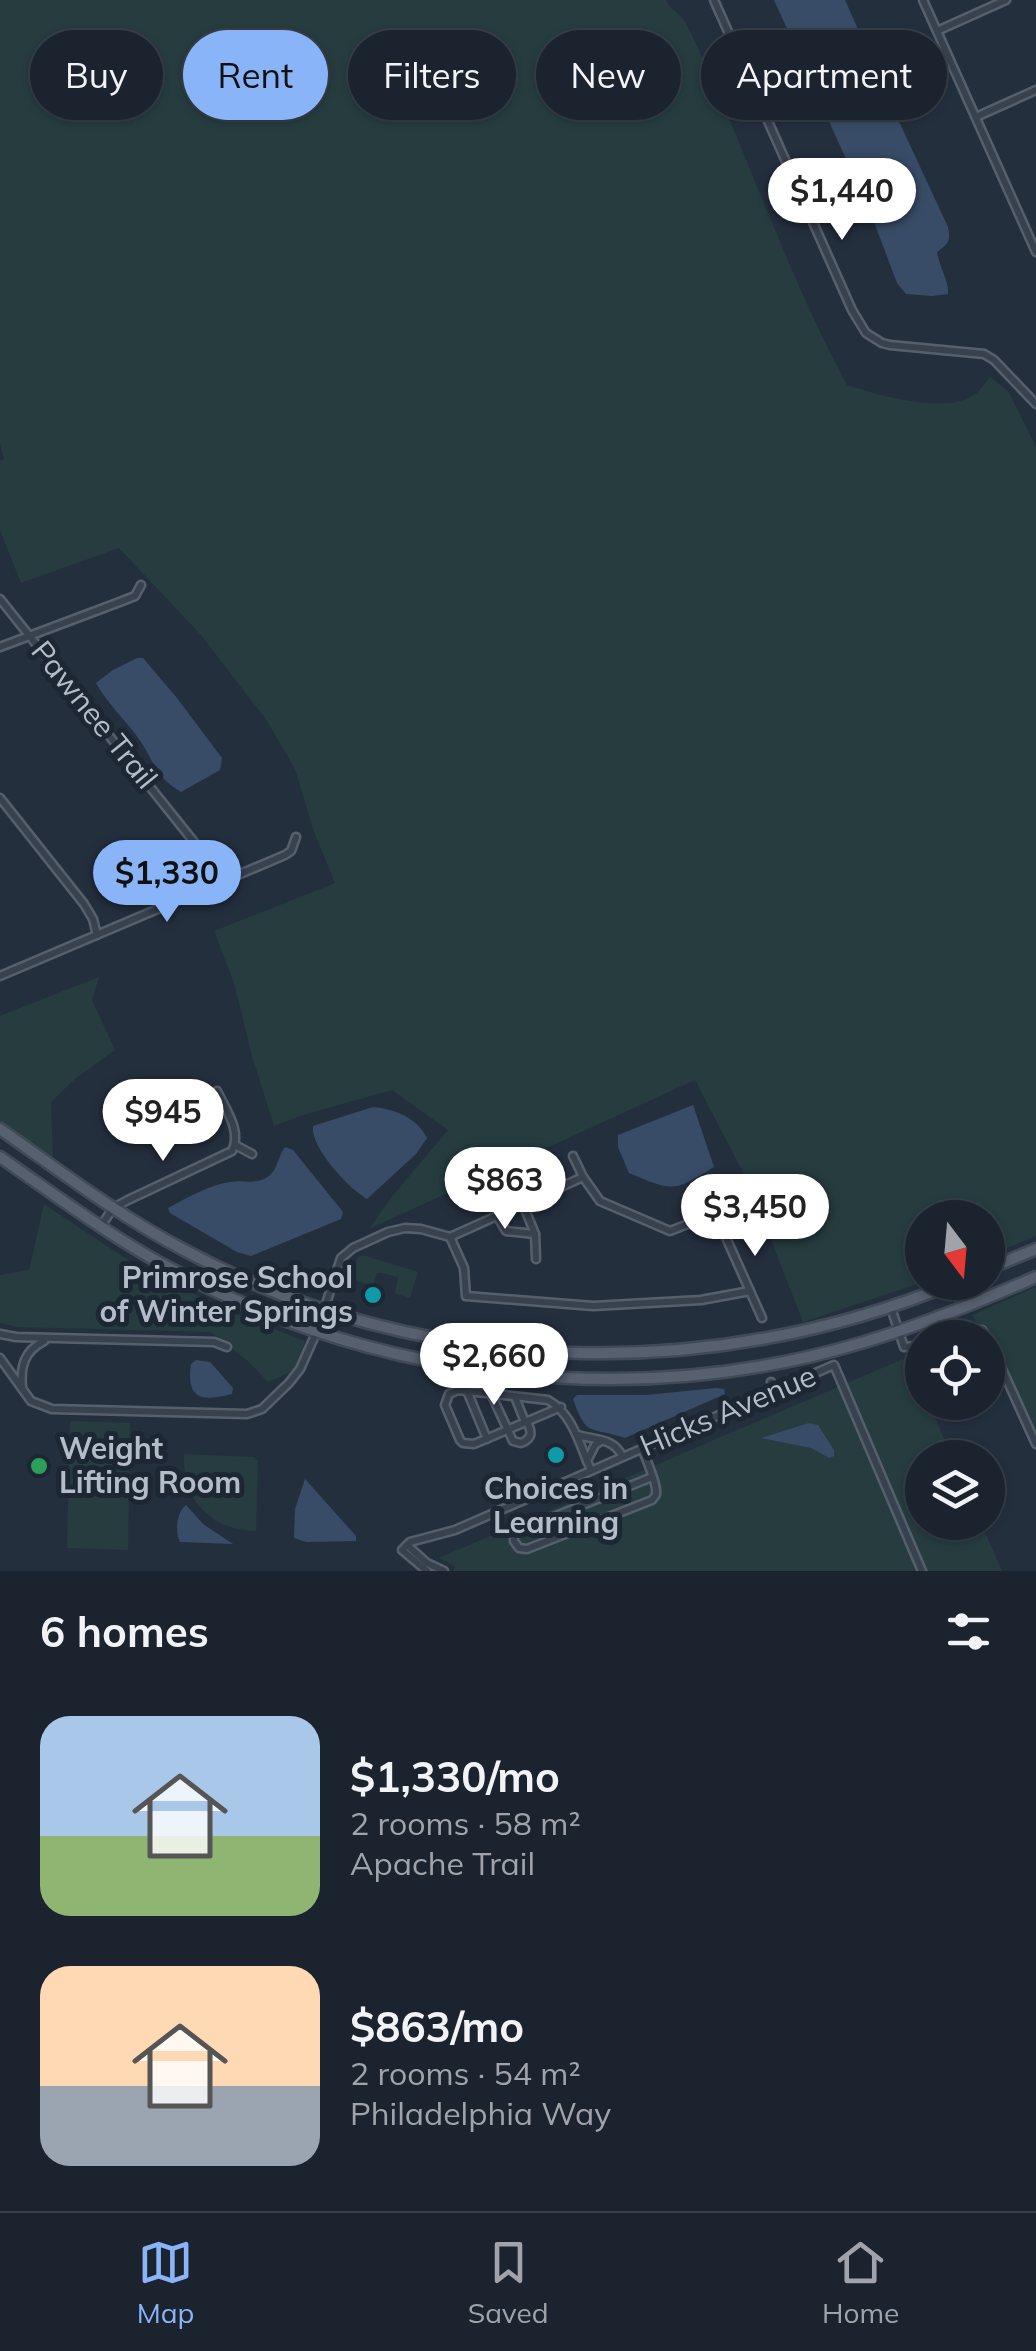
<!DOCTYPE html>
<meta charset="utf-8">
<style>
body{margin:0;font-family:Mulish,sans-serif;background:#282f3a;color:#f1f3f6;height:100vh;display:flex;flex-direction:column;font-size:38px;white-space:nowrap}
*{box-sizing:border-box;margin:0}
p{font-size:32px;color:#a0a4aa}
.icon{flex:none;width:55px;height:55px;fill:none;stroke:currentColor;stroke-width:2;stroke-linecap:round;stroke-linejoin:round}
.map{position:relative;height:1571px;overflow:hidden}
.panel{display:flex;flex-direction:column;background:#1b232e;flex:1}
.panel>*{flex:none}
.guide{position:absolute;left:30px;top:30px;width:978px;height:90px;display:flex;gap:20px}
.needle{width:65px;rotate:164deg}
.fabs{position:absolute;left:905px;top:1200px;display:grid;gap:20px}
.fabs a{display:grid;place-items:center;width:100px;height:100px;border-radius:50%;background:#1b232e;box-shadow:0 2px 8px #0004,0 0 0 2px #39404a;font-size:50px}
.price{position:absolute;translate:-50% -85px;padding:0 22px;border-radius:35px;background:#fff;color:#222;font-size:32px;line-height:65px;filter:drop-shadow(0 2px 5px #0008)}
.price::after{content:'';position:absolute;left:50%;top:60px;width:30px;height:22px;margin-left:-15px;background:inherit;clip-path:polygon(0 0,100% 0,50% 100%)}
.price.active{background:#8ab4f8;color:#111}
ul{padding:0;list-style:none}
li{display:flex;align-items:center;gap:30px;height:250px;padding:0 40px}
li span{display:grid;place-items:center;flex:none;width:280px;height:200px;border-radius:30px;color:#555}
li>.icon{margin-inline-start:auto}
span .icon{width:120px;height:120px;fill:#fffc;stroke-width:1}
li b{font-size:42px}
h2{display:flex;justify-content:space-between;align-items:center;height:120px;padding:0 40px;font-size:42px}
.pill{padding:0 35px;border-radius:45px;background:#1b232e;box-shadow:0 2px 8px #0004,0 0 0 2px #39404a;font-size:35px;line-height:90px}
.pill.active{background:#8ab4f8;color:#111}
.tab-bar{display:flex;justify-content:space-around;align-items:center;height:140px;border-top:2px solid #39404a;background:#1b232e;font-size:28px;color:#a0a4aa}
.tab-bar a{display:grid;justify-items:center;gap:5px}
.tab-bar .active{color:#8ab4f8}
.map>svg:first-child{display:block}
.green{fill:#263c3f}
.water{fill:#394c67}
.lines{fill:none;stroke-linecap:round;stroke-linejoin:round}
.street-casing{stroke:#565f6c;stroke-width:11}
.primary-casing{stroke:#414a57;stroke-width:15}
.street{stroke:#38414e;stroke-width:6}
.primary{stroke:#56606e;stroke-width:10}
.culture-dot{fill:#0f9aa8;stroke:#1d2633;stroke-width:4}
.leisure-dot{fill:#2e9e5b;stroke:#1d2633;stroke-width:4}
.labels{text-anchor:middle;stroke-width:10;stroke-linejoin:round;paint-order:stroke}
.street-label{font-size:30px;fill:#b4bcc9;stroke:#1d2633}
.poi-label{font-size:30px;font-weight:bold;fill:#b4bcc9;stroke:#1d2633;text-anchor:end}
</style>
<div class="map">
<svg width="1036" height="1571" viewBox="0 0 1036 1571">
<rect width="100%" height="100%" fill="#242f3e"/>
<!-- green -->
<g class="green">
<path d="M0 0H666C670 9 675 10 681 17 688 24 692 36 696 44 749 157 788 276 847 385 879 395 954 418 980 390 984 386 986 381 990 377L1008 391 1036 447V1236L988 1256V1218H922L923 1282 803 1322 750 1186 695 1080 369 1229 390 1199 448 1130 392 1090 303 1115 274 1126 252 1056 235 986 214 931 335 883 314 832 295 769 267 721 201 635 119 548 21 583 0 530V461L4 459 0 444Z"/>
<polygon points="99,977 92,1000 115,1050 76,1078 51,1102 53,1160 0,1121 0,1016"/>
<path d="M44 1204 140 1268 234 1313 305 1341C299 1370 294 1371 268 1382L249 1362 231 1348 232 1345 210 1332 18 1327 0 1323V1275L29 1270Z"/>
<polygon points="363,1255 418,1272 410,1298 395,1293 398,1277 382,1273 377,1273 373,1286 351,1279 358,1257"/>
<polygon points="1036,1287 1036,1435 988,1331 984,1327 978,1326 972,1315"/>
<polygon points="910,1356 922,1357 922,1402 962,1403 934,1415 952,1457 922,1458 922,1522 981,1523 1002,1571 453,1571 455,1566 439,1558"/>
<polygon points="70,1421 130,1423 128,1550 67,1548"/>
<path d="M184 1454 254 1457 258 1461 256 1531C210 1530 182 1500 184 1454Z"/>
</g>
<!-- water -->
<g class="water">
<path d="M774 0H845L874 65 856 77 853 83 862 100 885 96 895 113 948 227C951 242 948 244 937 252 939 267 949 280 948 294L932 296 906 294 897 283 871 214Z"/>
<path d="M137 658H143L177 698 222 758 220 770 181 792C156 777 156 765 141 742 127 721 108 705 96 683L113 670Z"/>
<path d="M693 1105 714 1167C673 1192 674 1192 629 1173L618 1147V1135Z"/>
<path d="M373 1107C395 1109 417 1118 427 1138L416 1154 367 1199C348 1188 310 1147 313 1126Z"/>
<path d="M285 1147 293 1150 343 1212 341 1219 251 1256 237 1252 170 1213 168 1208C186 1198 209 1185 230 1182 245 1179 255 1186 269 1176 278 1169 278 1156 285 1147Z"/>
<path d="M196 1360 210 1362 233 1388 232 1394C201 1402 186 1399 191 1364Z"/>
<path d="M716 1388 724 1389 725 1394 625 1438C589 1426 587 1438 573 1399L577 1395H646Z"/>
<polygon points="809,1423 818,1425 834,1450 834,1456 829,1458 811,1448 761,1438"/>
<polygon points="305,1479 356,1536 356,1541 306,1542 294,1538 295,1509"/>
<path d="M186 1505 203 1524 233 1544 180 1542C175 1532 176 1513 186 1505Z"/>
</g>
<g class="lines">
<defs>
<g id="street">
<polyline points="714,0 852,310 866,333 882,343 890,345 984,354 994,360 1036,404"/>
<polyline points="923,0 1036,252"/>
<polyline points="937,31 1006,0"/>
<polyline points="976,117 1036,90"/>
<polyline points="0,599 194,842 215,885"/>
<polyline points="0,647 117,603 135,596 141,585"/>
<polyline points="0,798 84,904 93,919 97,935"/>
<polyline points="0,976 285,855 291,851 296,837"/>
<polyline points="235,1145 252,1154"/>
<polyline points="573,1156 583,1177 600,1201 670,1231 739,1204"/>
<polyline points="523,1204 535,1234 536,1259"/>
<polyline points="715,1213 762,1318"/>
<polyline points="497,1216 506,1231 535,1234"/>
<path d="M101 1226 113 1208 128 1200 232 1151C242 1131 226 1110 217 1091"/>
<polyline points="450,1237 464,1268 466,1296 593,1306 701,1300 750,1291"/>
<polyline points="891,1308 904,1347 914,1346 922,1351"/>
<polyline points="0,1334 16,1337 214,1342 227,1347"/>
<polyline points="958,1338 972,1331 982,1330 987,1338"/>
<polyline points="988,1338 1036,1444"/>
<polyline points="0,1358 31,1401 52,1409 247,1414 262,1409 289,1383 300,1369 317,1331 341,1258 353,1248 388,1232 405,1228 421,1229 450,1237 583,1177"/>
<polyline points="771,1382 774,1391"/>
<path d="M22 1388C20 1367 24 1351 44 1341"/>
<polyline points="467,1391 487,1439"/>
<path d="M491 1394 513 1441 521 1443C533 1438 532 1432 527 1422"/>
<polyline points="515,1397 525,1422"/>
<path d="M561 1407 474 1444 463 1443 460 1440 445 1405 449 1394 458 1390 548 1400C573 1414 580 1446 591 1470"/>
<path d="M577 1435C595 1440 614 1438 622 1456"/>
<path d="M642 1448C645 1457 658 1485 656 1494 656 1496 653 1498 652 1500L527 1549 519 1548 514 1541V1536L521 1530 652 1477"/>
<polyline points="587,1461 595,1445 601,1441"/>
<polyline points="407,1545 427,1563 444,1571"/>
<polyline points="427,1571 402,1550 410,1542 455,1530 834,1365 922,1571"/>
</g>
<g id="primary">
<path d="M0 1129C60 1171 119 1216 184 1250 422 1378 709 1385 957 1282"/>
<path d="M0 1157C58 1197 115 1240 177 1272 370 1373 596 1405 808 1357 887 1339 962 1309 1036 1277"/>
<polyline points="988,1269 1036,1249"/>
</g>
</defs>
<!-- street casing -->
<use href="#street" class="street-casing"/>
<!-- primary casing -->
<use href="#primary" class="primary-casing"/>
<!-- street -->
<use href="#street" class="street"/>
<!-- primary -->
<use href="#primary" class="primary"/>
</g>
<!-- markers -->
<g class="culture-dot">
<circle cx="373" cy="1295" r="10"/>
<circle cx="556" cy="1455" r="10"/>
</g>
<circle class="leisure-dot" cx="39" cy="1466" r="10"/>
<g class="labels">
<!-- street labels -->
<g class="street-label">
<text transform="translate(94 715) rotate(51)" y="10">Pawnee Trail</text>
<text transform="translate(728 1411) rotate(-23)" y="10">Hicks Avenue</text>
</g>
<!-- poi labels -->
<g class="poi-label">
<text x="353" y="1288">Primrose School<tspan x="353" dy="34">of Winter Springs</tspan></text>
<text x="59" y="1459" text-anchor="start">Weight<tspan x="59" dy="34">Lifting Room</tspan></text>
<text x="556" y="1499" text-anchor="middle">Choices in<tspan x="556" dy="34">Learning</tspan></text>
</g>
</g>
</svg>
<div class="fabs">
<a><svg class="needle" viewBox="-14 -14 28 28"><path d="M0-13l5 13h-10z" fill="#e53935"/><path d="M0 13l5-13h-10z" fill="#a0a4aa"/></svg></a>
<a><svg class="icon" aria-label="locate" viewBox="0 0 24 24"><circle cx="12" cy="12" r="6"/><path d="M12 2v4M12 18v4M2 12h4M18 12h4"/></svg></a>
<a><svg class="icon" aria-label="layers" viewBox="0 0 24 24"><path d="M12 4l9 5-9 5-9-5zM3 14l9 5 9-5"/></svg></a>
</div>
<b class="price" style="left:842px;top:243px">$1,440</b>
<b class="price active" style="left:167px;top:925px">$1,330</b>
<b class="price" style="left:163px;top:1164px">$945</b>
<b class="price" style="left:505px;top:1232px">$863</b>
<b class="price" style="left:755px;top:1259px">$3,450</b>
<b class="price" style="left:494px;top:1408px">$2,660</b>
<div class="guide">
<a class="pill">Buy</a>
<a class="pill active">Rent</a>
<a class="pill">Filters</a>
<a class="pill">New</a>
<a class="pill">Apartment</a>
</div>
</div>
<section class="panel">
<h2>6 homes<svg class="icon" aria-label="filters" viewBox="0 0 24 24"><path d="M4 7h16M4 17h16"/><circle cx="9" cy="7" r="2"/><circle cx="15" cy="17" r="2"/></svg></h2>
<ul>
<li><span style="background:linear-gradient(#a9c7e8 60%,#8fb573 0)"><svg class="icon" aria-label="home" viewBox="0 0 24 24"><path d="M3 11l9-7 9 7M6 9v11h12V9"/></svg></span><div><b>$1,330/mo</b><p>2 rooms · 58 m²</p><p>Apache Trail</p></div></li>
<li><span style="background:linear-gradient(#ffd9b3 60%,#9aa5b1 0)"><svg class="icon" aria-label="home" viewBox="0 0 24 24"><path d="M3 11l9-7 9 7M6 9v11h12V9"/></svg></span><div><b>$863/mo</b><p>2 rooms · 54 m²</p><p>Philadelphia Way</p></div></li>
</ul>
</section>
<nav class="tab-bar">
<a class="active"><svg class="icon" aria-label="map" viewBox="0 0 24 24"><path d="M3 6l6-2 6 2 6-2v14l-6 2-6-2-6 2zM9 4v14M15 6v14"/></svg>Map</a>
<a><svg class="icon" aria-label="saved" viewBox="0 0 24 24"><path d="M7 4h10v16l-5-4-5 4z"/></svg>Saved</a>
<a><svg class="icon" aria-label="home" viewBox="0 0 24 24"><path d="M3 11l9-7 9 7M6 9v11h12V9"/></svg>Home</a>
</nav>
